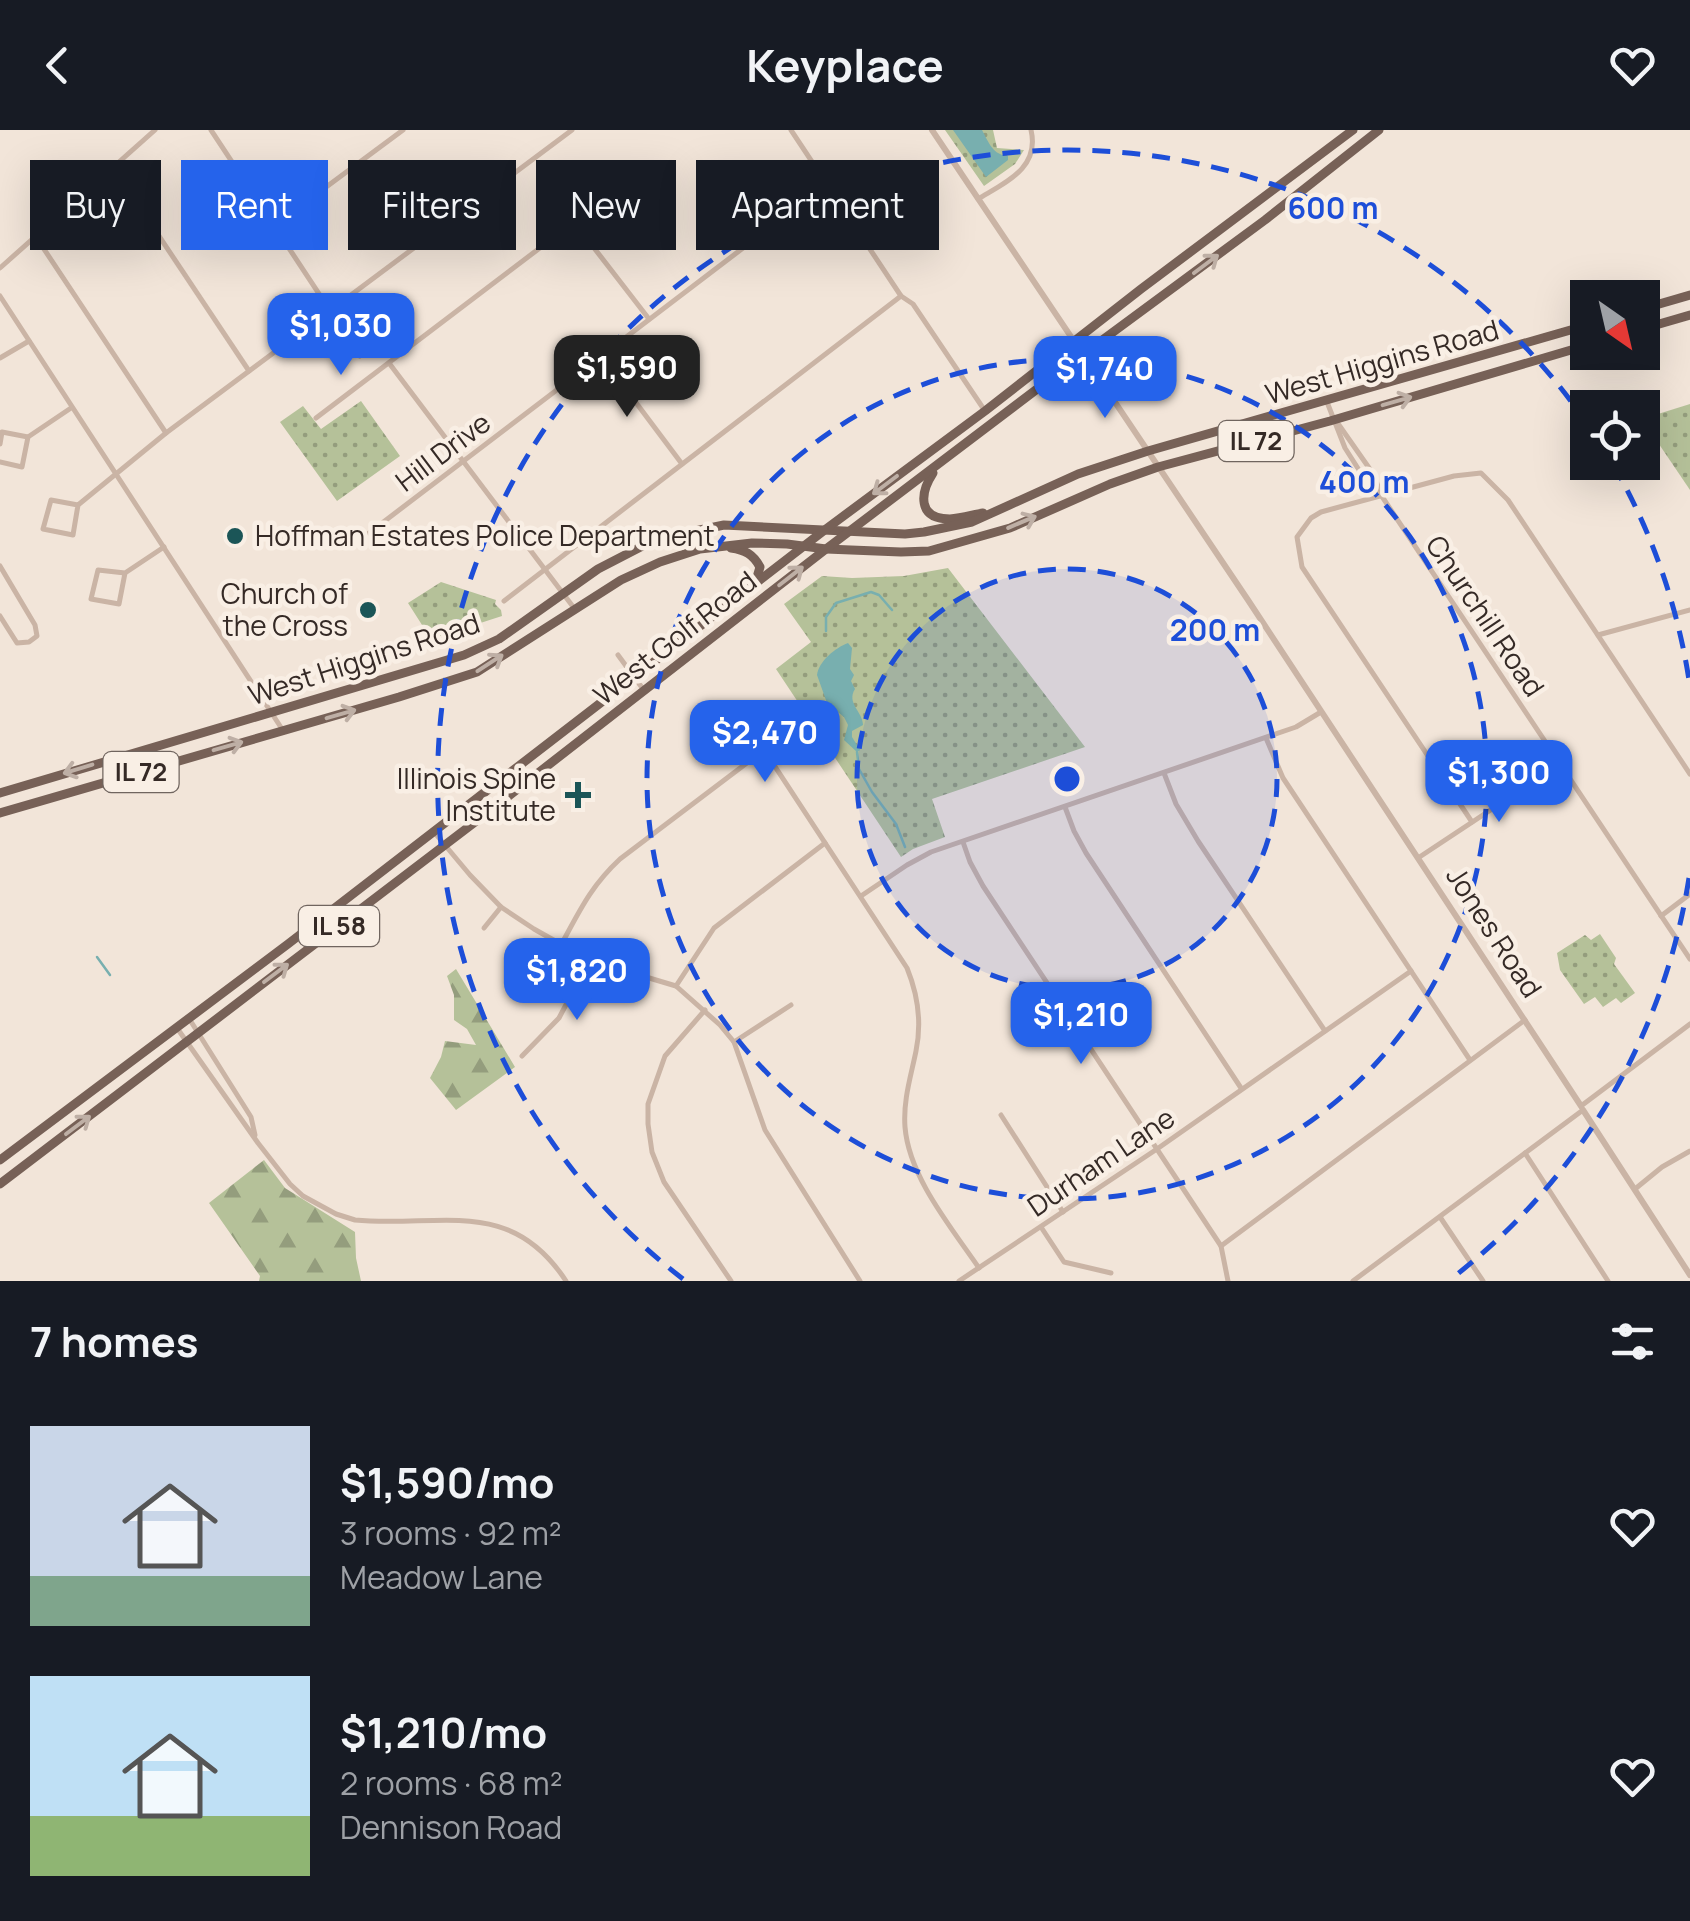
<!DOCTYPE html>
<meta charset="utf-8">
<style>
body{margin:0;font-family:Manrope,sans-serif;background:#242831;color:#f1f3f6;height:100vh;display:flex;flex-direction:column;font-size:38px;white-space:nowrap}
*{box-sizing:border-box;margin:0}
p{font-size:32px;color:#9ea1a6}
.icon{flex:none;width:55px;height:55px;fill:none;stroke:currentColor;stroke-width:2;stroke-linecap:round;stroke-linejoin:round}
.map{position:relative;height:1151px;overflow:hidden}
.panel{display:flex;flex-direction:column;background:#171b24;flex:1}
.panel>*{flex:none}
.guide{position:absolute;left:30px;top:30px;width:1000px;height:90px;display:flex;gap:20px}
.needle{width:65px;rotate:146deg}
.fabs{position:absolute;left:1570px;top:150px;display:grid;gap:20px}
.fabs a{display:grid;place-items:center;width:90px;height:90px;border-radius:0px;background:#171b24;box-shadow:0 10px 40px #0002;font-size:50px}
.price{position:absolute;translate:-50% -85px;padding:0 22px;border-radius:20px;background:#2563eb;color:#fff;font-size:32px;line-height:65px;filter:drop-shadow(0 2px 5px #0008)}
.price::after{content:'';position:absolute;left:50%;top:60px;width:30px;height:22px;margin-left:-15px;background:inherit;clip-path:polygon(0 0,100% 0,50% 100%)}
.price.selected{background:#222;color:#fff}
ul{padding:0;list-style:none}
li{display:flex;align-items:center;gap:30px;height:250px;padding:0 30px}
li span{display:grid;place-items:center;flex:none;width:280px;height:200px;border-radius:0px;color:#555}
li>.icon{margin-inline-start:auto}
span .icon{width:120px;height:120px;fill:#fffc;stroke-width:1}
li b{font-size:42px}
h2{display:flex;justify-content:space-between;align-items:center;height:120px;padding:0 30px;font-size:42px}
.pill{padding:0 35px;border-radius:0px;background:#171b24;box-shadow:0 10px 40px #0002;font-size:35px;line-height:90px}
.pill.selected{background:#2563eb;color:#fff}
header{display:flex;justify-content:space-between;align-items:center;height:130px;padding:0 30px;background:#171b24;font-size:45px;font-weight:700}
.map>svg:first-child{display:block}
.forest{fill:url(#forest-firs)}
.park{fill:url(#park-dots)}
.water{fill:#78afaf}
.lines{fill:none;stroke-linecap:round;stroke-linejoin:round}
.stream{stroke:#78afaf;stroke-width:2.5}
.minor{stroke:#cab4a5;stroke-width:5}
.tertiary{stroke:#cab4a5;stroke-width:6}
.primary{stroke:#776157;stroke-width:9}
.oneway{stroke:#beafa5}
.ring{fill:none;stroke:#1d4ed8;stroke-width:5;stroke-dasharray:18 12}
.poi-dot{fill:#1b5557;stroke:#f9efe5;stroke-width:4}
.labels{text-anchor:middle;stroke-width:9;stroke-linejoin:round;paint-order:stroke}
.shield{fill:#f9efe5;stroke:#70655f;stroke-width:2.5}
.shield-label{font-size:25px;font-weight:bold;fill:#352a26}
.street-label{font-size:28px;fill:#352a26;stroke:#f9efe5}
.poi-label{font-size:28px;fill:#352a26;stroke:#f9efe5;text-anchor:end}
.centre{fill:#1d4ed8;stroke:#f9efe5;stroke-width:5}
.ring-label{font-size:30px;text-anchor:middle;font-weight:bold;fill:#1d4ed8;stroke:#f9efe5;stroke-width:9;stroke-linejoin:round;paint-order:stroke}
</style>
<header><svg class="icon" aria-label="back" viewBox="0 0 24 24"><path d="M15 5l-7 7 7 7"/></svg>Keyplace<svg class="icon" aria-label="heart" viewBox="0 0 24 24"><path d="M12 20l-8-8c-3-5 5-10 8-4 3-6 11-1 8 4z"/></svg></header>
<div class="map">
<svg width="1690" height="1151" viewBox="0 0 1690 1151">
<defs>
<pattern id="forest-firs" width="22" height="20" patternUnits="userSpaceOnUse" patternTransform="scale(2.5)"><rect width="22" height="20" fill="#b5c199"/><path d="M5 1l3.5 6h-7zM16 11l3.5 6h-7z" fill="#949d7d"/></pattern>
<pattern id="park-dots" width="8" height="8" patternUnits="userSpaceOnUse" patternTransform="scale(2.5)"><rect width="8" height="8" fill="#b5c199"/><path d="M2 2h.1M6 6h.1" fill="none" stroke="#949d7d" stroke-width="1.8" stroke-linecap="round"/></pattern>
</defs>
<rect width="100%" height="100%" fill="#f2e5d9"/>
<!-- forest -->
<g class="forest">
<polygon points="456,839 515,937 456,980 430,948 441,927 445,911 476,915 467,899 454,890 454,865 447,846"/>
<polygon points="264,1030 285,1058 355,1102 356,1128 361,1151 259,1151 260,1146 209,1073"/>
</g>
<!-- park -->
<g class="park">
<polygon points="945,0 993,0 997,18 1024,20 1015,34 984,56"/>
<polygon points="361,271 400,326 337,371 280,292 303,276 321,299"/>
<polygon points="1690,274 1690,360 1642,289"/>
<polygon points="948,438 1085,617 932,669 945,707 913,719 901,727 776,539 811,512 784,474 822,446 852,448 904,446"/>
<polygon points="441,452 496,470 495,474 501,480 502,486 431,509 408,473"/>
<polygon points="1600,804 1616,828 1614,834 1635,863 1621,873 1616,868 1603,877 1595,867 1584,874 1560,840 1557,823 1585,805 1591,810"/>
</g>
<!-- water -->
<g class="water">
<path d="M953 0H982C989 13 993 25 1008 26V30L986 47Z"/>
<path d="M848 513 852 518 850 539 854 545 851 551 855 559C846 573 863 582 863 595L852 601V607L860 620 857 622 844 610 848 595 844 587 827 573 817 545C819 531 835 518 848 513Z"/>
</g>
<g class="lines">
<!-- stream -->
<g class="stream">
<polyline points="826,501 826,487 836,473 871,462 879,465 892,480"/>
<polyline points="857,622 859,639 872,662 896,694 905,717"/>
<polyline points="97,827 110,845"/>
</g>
<!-- minor -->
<g class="minor">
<polyline points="211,0 360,226"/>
<polyline points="791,0 901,166 913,174 985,281"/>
<polyline points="113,37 249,241"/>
<path d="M978 69C1006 52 1040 38 1031 0"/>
<polyline points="275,95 403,0"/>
<polyline points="36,107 166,303"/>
<polyline points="0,138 155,0"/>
<polyline points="0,166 282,599"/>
<polyline points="601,226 682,334"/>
<polyline points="0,228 29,211"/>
<polyline points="389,233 574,478"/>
<polyline points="1327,272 1345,318 1366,351 1381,365 1690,829"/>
<polyline points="316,288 574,92 649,189"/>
<polyline points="1339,295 1374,345 1380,362"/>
<polyline points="0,314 2,302 28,307"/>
<polyline points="0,332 22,337 28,307 71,278"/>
<polyline points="78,375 51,370 43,399 73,405 78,375 166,303 572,0"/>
<polyline points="369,403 827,54"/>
<polyline points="0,436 35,495 37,506 29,512 17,513 0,486"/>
<polyline points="125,443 119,474 91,469 98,440 125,443 164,417"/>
<polyline points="504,471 901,166"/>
<polyline points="1598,505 1690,480"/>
<polyline points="618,525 643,559"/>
<path d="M736 577 907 838C918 865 922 892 916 921 911 946 903 970 905 997 909 1047 951 1097 979 1138"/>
<polyline points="1266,608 1283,648 1470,930"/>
<polyline points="1164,643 1176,674 1198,711 1325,901"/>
<polyline points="1065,677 1074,701 1086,723 1241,958"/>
<polyline points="1472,692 1302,437 1297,407 1311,388 1321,382 1454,346 1481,343 1508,370 1690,644"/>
<polyline points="434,702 470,745 501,777 534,799 589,830 676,856 720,895 734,912 765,1000 860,1151"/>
<polyline points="963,712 970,732 983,756 1221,1116 1228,1151"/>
<polyline points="1418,728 1560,634"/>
<polyline points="861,766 907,735 931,722 1296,597 1321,582"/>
<polyline points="1661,786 1690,764"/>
<polyline points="484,798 501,777"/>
<path d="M561 815C580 780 591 756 620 729L764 620"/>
<polyline points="676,856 714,798 825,713"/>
<polyline points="705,880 665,926 648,974 648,994 652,1022 664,1052 731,1151"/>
<polyline points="190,890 251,987 255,1005"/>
<path d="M177 898 258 1013 290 1054 303 1066 336 1084 355 1090C439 1098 510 1065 566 1151"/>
<polyline points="734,912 791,875"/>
<polyline points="522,926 559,888 589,831"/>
<polyline points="1001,985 1063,1082"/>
<polyline points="1525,1023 1608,1151"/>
<polyline points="1635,1059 1662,1037 1690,1021"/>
<polyline points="1440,1087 1483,1151"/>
<polyline points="1041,1097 1064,1132 1111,1143"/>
<polyline points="1221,1116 1525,890"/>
<polyline points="959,1151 1157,1019 1411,841"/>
<polyline points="1353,1151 1583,980 1581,976 1690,894"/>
</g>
<!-- tertiary -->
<g class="tertiary">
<polyline points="932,0 1248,470 1581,976"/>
<polyline points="1583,980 1690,1145"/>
</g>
<!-- primary -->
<g class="primary">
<polyline points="1642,179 1690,165"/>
<polyline points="1642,199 1690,185"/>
<path d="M933 343C920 363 917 389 950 389 961 388 972 385 983 383"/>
<path d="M731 418C745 420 753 424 760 437L755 454"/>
<polyline points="0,663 464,525 499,509 598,439 656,409 724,395 905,404 924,402 972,392 1078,344 1148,321 1588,195"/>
<polyline points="0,683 399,567 477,542 621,450 660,432 700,419 752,413 787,414 826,419 901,422 929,421 1010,398 1110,354 1158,337 1330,291 1588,215"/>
<polyline points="0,1030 288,814 826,399 985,281 1141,159 1353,0"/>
<polyline points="0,1054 479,689 826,419 1082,225 1265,90 1379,0"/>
</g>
</g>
<!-- one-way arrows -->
<defs><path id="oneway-shaft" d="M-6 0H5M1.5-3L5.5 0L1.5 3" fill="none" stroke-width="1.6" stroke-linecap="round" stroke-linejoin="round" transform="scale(2.5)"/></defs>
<g class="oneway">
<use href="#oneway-shaft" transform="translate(1206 134) rotate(-37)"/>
<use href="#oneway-shaft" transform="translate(1397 271) rotate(-16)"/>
<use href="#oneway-shaft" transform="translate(885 355) rotate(143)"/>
<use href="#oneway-shaft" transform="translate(1022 392) rotate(-23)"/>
<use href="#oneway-shaft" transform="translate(791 446) rotate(-38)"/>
<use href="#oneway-shaft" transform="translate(490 533) rotate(-33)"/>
<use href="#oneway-shaft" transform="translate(341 584) rotate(-16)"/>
<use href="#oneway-shaft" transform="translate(228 616) rotate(-16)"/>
<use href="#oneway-shaft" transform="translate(78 639) rotate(163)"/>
<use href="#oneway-shaft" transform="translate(276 843) rotate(-37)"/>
<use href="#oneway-shaft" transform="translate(78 995) rotate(-37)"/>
</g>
<!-- distance rings -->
<circle cx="1067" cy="649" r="210" fill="#1d4ed8" fill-opacity=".12"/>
<g class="ring">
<circle cx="1067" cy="649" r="210"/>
<circle cx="1067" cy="649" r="420"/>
<path d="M1689 748A630 630 0 0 1 1451 1149M683 1149A630 630 0 1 1 1586 292M1613 334A630 630 0 0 1 1689 550"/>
</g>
<!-- markers -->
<g class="poi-dot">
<circle cx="235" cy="406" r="10"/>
<circle cx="368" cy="480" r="10"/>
<path d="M573 650h10v10h10v10h-10v10h-10v-10h-10v-10h10z"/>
</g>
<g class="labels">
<!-- shield labels -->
<g class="shield">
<rect x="1218.5" y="291" width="75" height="40" rx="8"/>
<rect x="103.5" y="622" width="75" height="40" rx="8"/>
<rect x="299" y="776" width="80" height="40" rx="8"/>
</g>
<g class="shield-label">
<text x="1256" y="320">IL 72</text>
<text x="141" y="651">IL 72</text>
<text x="339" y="805">IL 58</text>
</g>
<!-- street labels -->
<g class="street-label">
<text transform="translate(1382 232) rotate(-16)" y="10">West Higgins Road</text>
<text transform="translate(443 322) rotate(-37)" y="10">Hill Drive</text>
<text transform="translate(1485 486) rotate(56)" y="10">Churchill Road</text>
<text transform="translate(675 508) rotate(-38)" y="10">West Golf Road</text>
<text transform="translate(364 529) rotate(-18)" y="10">West Higgins Road</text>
<text transform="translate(1494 802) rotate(57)" y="10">Jones Road</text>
<text transform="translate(1101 1032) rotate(-34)" y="10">Durham Lane</text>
</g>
<!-- poi labels -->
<g class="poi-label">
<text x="255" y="416" text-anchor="start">Hoffman Estates Police Department</text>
<text x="348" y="474">Church of<tspan x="348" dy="32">the Cross</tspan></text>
<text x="556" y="659">Illinois Spine<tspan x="556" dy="32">Institute</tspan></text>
</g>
</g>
<circle cx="1067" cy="649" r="15" class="centre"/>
<g class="ring-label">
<text x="1333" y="89">600 m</text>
<text x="1364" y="363">400 m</text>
<text x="1215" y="511">200 m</text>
</g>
</svg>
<div class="fabs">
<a><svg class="needle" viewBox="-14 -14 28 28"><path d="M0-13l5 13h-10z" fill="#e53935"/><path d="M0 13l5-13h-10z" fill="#9ea1a6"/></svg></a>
<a><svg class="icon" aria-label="locate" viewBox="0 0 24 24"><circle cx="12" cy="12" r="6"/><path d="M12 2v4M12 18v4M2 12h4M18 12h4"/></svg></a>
</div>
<b class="price" style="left:341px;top:248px">$1,030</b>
<b class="price selected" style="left:627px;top:290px">$1,590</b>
<b class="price" style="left:1105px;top:291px">$1,740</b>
<b class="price" style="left:765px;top:655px">$2,470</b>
<b class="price" style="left:1499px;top:695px">$1,300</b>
<b class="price" style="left:577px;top:893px">$1,820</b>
<b class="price" style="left:1081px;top:937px">$1,210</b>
<div class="guide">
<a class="pill">Buy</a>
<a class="pill selected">Rent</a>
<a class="pill">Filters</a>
<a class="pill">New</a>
<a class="pill">Apartment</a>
</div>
</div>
<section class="panel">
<h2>7 homes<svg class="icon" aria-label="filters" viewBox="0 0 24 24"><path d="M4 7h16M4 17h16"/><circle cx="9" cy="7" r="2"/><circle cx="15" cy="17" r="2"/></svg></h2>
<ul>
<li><span style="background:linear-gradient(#c9d6e8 75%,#7fa58c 0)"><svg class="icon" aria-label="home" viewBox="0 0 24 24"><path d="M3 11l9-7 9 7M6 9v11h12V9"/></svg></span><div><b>$1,590/mo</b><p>3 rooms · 92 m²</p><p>Meadow Lane</p></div><svg class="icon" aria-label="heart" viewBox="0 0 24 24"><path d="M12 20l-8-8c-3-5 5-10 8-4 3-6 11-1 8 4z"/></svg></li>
<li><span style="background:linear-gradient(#bfe0f5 70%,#8fb573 0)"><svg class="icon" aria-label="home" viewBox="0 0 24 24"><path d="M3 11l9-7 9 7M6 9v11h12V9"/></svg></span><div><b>$1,210/mo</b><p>2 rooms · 68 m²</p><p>Dennison Road</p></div><svg class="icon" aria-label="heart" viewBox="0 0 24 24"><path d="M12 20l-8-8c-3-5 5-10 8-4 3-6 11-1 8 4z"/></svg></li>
</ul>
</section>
